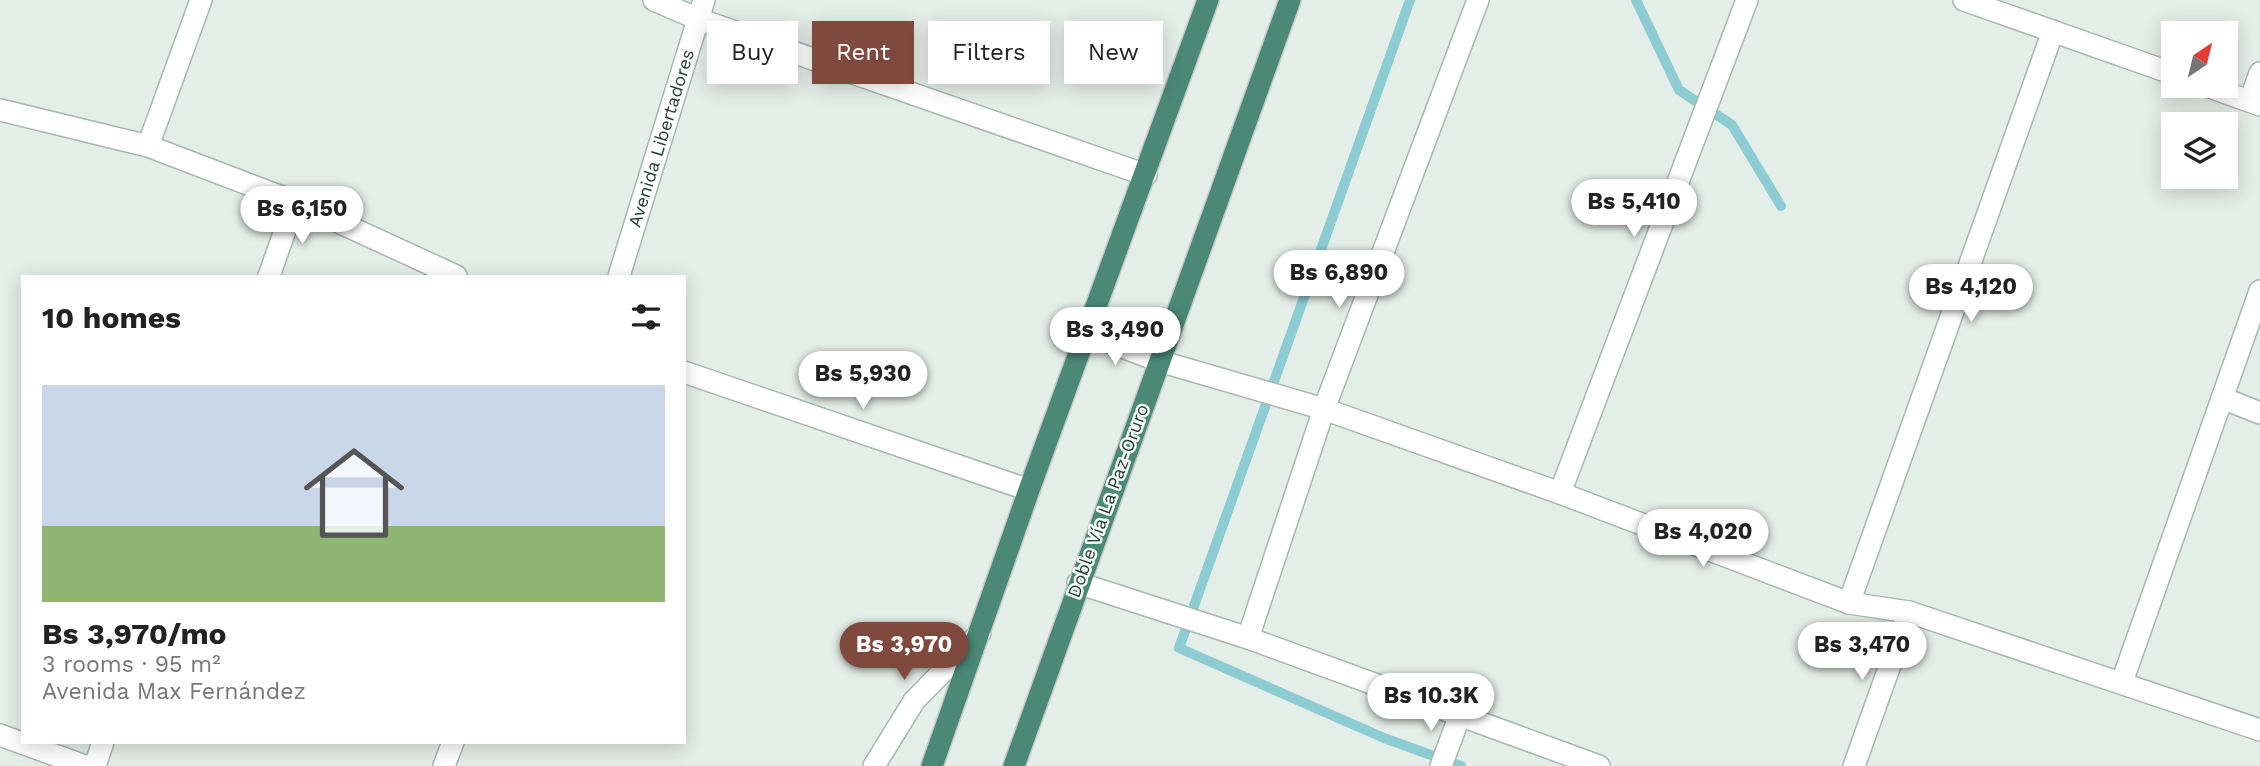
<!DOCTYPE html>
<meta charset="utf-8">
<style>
body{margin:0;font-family:"Work Sans",sans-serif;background:#f2f2f2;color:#222;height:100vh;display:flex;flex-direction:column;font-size:26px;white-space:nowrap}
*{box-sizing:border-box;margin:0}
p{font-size:23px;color:#767676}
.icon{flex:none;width:38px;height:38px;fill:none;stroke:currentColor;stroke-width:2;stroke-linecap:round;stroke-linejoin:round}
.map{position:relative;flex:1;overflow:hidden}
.panel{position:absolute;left:21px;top:275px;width:665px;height:469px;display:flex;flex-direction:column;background:#fff;border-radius:0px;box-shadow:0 4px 18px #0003}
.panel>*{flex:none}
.hud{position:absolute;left:707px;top:21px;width:665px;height:63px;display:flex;gap:14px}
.needle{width:46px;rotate:35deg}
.buttons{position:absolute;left:2161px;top:21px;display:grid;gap:14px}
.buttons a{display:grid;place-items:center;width:77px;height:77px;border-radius:0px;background:#fff;box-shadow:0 4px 18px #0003;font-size:35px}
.price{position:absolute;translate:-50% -60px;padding:0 16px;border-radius:24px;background:#fff;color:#222;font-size:23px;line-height:46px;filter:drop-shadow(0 2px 4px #0008)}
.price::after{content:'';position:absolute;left:50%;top:42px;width:21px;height:16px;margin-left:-10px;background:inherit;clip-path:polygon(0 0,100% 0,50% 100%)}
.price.on{background:#80493d;color:#fff}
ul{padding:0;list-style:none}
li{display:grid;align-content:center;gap:14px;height:371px;padding:0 21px}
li+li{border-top:2px solid #e0e0e0}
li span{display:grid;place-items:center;height:217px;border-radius:0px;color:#555}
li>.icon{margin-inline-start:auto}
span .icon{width:126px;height:126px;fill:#fffc;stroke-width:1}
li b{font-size:30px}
h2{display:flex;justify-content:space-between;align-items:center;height:84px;padding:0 21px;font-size:30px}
.tag{padding:0 24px;border-radius:0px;background:#fff;box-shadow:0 4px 18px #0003;font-size:24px;line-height:63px}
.tag.on{background:#80493d;color:#fff}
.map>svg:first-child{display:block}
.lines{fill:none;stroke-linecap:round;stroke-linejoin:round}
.stream{stroke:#8dccd3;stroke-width:10}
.minor-casing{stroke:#a6b6b0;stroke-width:24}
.tertiary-casing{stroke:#a6b6b0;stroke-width:24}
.trunk-casing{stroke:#c1cac7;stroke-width:24}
.minor{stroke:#fff;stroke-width:21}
.tertiary{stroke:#fff;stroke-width:21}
.trunk{stroke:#4c8876;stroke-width:21}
.labels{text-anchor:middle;stroke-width:5;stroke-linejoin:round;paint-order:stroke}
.street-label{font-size:18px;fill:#234036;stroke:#f5faf7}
</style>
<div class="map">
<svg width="2260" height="766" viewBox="0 0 2260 766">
<rect width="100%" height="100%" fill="#e4eee9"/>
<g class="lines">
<!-- stream -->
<g class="stream">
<polyline points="1410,0 1179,648 1384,738 1461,766"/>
<polyline points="1636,0 1679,90 1732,125 1781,206"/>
</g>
<defs>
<g id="minor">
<polyline points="654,0 698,19 1146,175"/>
<polyline points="1964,0 2174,74"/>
<polyline points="2207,86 2260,105"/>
<polyline points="2250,101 2260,73"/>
<polyline points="0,110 148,146 295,202 456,276"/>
<polyline points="148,146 201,0"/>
<polyline points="269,276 295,202"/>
<path id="s1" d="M619 276 704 0"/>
<polyline points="1086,333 1159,361 1324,409 1560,493 1849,603 1909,612 2260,730"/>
<polyline points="684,372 1029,490"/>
<polyline points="2222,398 2260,413"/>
<polyline points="1560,493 1747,0"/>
<polyline points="1078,583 1248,638 1599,766"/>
<polyline points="1849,603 2053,31"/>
<polyline points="1248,638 1324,409 1478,0"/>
<polyline points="2122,682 2260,291"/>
<polyline points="95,766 103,742"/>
<polyline points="444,766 453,742"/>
<polyline points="1441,766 1460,715"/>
<polyline points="1854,766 1909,612"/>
</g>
<g id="tertiary">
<polyline points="0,735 85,766"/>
<polyline points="874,766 914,701 980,633"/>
</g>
<g id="trunk">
<polyline points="932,766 1029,490 1208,0"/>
<polyline points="1014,766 1290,0"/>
</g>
</defs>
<!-- minor casing -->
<use href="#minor" class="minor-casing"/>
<!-- tertiary casing -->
<use href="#tertiary" class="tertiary-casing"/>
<!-- trunk casing -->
<use href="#trunk" class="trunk-casing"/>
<!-- minor -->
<use href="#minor" class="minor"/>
<!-- tertiary -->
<use href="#tertiary" class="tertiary"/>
<!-- trunk -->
<use href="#trunk" class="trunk"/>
</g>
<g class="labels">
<!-- street labels -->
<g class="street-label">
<text dy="6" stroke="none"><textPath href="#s1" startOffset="144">Avenida Libertadores</textPath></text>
<text transform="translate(1108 501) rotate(-70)" y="6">Doble Vía La Paz-Oruro</text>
</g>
</g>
</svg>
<div class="buttons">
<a><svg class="needle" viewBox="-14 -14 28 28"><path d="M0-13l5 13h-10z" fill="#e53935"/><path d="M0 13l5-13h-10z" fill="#767676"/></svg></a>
<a><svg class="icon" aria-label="layers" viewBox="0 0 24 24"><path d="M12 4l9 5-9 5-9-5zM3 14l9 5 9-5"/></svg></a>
</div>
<b class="price" style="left:1634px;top:239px">Bs 5,410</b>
<b class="price" style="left:302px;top:246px">Bs 6,150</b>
<b class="price" style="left:1339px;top:310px">Bs 6,890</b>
<b class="price" style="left:1971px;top:324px">Bs 4,120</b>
<b class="price" style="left:1115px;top:367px">Bs 3,490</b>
<b class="price" style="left:863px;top:411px">Bs 5,930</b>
<b class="price" style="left:1703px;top:569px">Bs 4,020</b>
<b class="price on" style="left:904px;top:682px">Bs 3,970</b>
<b class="price" style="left:1862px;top:682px">Bs 3,470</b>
<b class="price" style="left:1431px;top:733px">Bs 10.3K</b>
<div class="hud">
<a class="tag">Buy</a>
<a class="tag on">Rent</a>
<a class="tag">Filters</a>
<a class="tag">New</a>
</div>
<section class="panel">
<h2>10 homes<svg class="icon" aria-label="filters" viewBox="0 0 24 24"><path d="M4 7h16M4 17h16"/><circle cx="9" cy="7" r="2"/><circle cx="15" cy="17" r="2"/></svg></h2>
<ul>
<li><span style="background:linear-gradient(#c9d6e8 65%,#8fb573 0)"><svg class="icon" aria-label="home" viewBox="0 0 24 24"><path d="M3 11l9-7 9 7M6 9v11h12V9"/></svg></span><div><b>Bs 3,970/mo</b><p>3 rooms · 95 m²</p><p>Avenida Max Fernández</p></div></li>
</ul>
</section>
</div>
